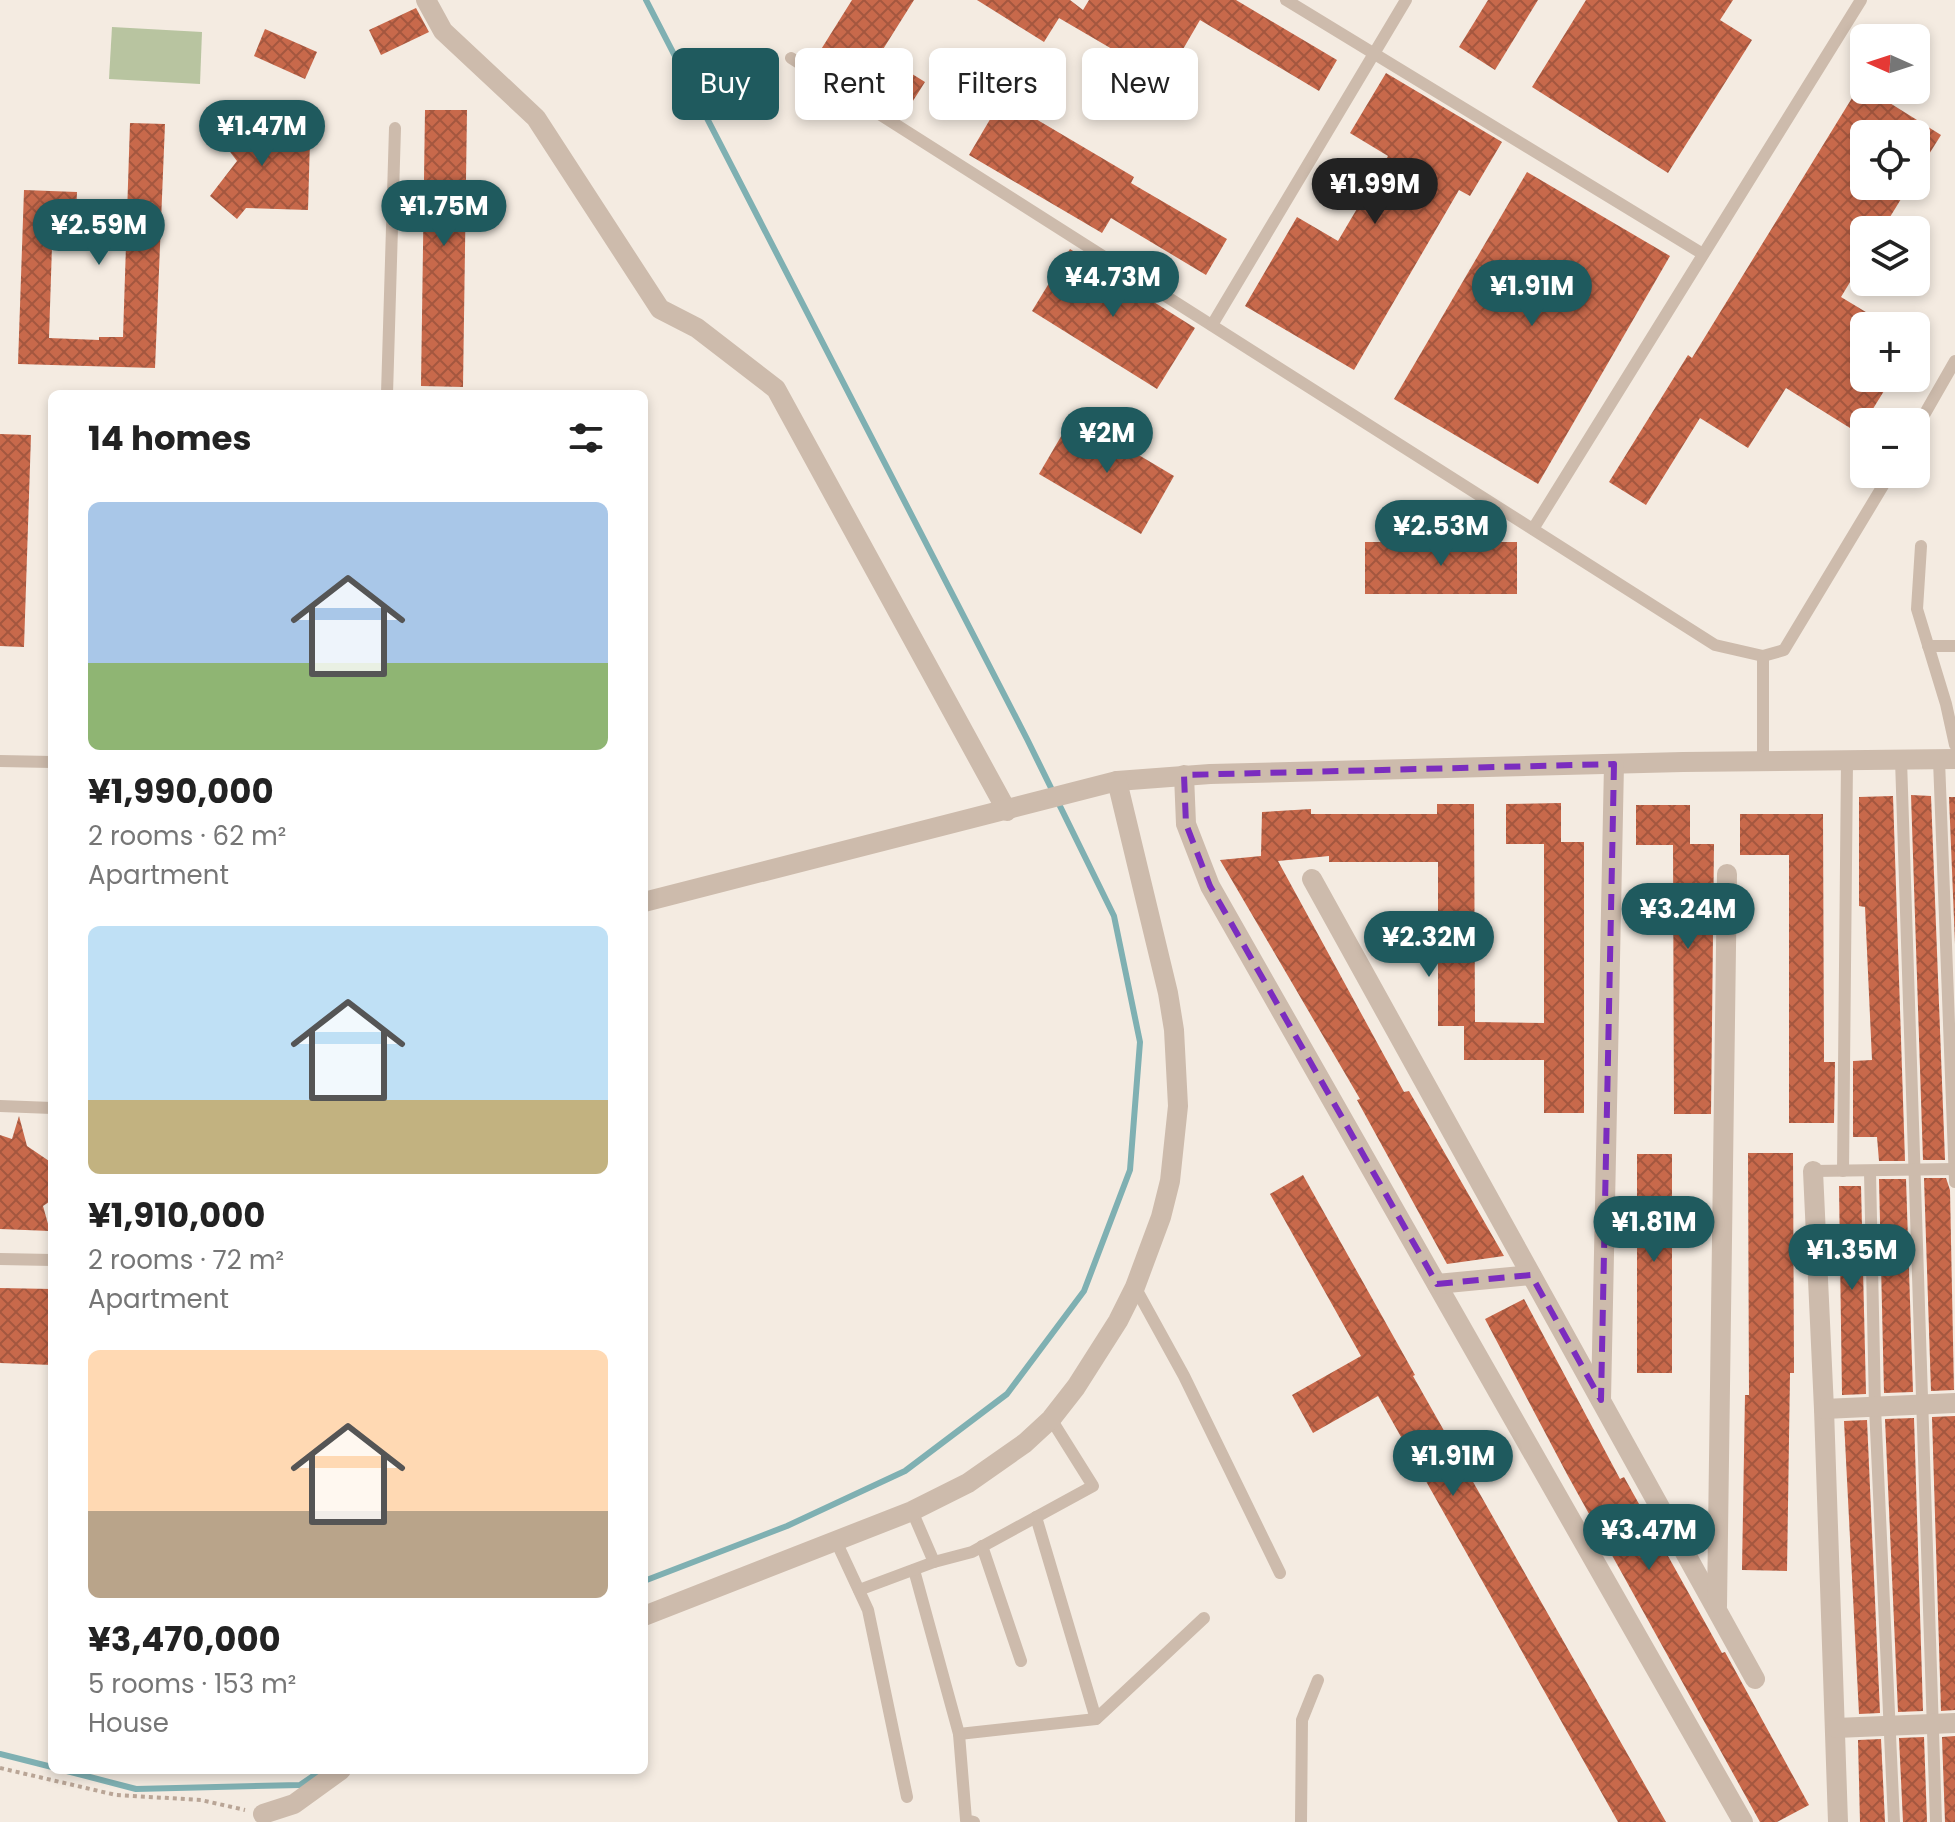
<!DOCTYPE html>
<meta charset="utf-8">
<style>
body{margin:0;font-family:Poppins,sans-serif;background:#f2f2f2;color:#222;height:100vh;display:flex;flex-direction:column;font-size:30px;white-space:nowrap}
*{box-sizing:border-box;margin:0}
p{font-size:26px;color:#767676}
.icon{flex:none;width:44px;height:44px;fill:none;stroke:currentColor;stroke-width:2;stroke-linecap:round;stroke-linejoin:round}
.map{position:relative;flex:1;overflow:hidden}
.sheet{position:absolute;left:48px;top:390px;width:600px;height:1384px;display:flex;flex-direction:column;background:#fff;border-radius:12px;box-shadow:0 4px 12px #0003}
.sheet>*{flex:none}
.hud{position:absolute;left:672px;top:48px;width:760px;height:72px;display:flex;gap:16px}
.needle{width:52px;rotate:273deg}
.controls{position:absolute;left:1850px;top:24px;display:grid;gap:16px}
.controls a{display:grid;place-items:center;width:80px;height:80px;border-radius:12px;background:#fff;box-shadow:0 4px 12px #0003;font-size:40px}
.price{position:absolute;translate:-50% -68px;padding:0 18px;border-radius:28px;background:#1f5a5e;color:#fff;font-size:26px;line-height:52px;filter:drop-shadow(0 2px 4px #0008)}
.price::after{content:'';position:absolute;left:50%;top:48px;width:24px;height:18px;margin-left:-12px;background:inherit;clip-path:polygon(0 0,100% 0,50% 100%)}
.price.on{background:#222;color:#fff}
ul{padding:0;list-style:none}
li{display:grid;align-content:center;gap:16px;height:424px;padding:0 40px}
li span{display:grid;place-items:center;height:248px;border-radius:12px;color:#555}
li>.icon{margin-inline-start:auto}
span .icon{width:144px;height:144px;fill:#fffc;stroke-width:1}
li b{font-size:34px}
h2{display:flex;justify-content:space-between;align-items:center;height:96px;padding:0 40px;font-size:34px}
.chip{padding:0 28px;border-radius:12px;background:#fff;box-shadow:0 4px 12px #0003;font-size:28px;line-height:72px}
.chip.on{background:#1f5a5e;color:#fff}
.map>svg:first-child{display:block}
.pitch{fill:#b8c4a0}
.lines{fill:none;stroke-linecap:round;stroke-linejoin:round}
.stream{stroke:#7fb0b2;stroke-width:6}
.building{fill:url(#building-cross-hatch)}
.path{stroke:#b9a596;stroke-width:4;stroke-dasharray:4 4;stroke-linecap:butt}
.service{stroke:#cdbbac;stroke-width:12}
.minor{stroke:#cdbbac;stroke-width:20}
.marked{fill:none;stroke:#7b2cbf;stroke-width:6;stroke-dasharray:16 10;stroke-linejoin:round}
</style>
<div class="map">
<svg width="1955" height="1822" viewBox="0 0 1955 1822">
<defs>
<pattern id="building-cross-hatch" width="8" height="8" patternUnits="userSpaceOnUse" patternTransform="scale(2)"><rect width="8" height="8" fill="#c8694b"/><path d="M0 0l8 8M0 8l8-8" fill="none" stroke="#a4573f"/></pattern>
</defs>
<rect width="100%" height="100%" fill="#f4ebe1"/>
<!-- pitch -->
<polygon class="pitch" points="112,27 202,32 200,84 109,79"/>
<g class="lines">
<!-- stream -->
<g class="stream">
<polyline points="644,1581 787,1526 905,1471 1007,1394 1084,1291 1130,1170 1140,1042 1114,916 1027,739 646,0"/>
<polyline points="0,1754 52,1767"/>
<polyline points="63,1770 136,1789 300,1785 322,1770"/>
</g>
</g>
<!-- building -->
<g class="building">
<polygon points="852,0 914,0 880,54 925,82 904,115 815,59"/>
<polygon points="977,0 1070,0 1083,10 1089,0 1236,0 1337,60 1319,91 1200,20 1165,80 1059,18 1044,42"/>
<polygon points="1488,0 1538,0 1495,70 1459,47"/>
<polygon points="1586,0 1733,0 1720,20 1752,40 1668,173 1532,87"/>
<polygon points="416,8 429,32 381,55 369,30"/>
<polygon points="265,29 317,52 305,79 254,56"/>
<polygon points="1386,73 1502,142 1470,196 1459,190 1354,370 1245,306 1297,217 1338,241 1388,156 1350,133"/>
<polygon points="1860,85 1864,90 1869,90 1941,135 1916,175 1916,134 1864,134 1864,186 1909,186 1882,230 1864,230 1864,259 1841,297 1889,326 1864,326 1864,378 1892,378 1858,433 1786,388 1748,448 1700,418 1646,505 1609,482 1688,355 1692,358"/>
<polygon points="1002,99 1134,177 1131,183 1227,239 1206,275 1111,218 1102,233 969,155"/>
<polygon points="241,105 266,138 310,139 308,210 246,208 237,219 210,196 237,161 212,128"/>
<polygon points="425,110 467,110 463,387 421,386"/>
<polygon points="130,123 165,124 155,368 18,364 24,190 77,192 76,215 53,215 49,338 99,340 99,337 123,337"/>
<polygon points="1527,172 1670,256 1538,484 1394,399"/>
<polygon points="1070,249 1195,328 1157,389 1032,311"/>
<polygon points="1073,416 1174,476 1141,534 1039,474"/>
<polygon points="0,434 31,435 24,647 0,646"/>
<rect x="1365" y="542" width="152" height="52"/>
<polygon points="1911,795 1931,796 1945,1160 1923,1160"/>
<polygon points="1893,796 1905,1161 1879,1161 1877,1137 1853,1137 1853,1061 1872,1060 1865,907 1859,906 1859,797"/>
<polygon points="1949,797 1955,797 1955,944"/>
<polygon points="1561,803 1561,842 1584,842 1584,1113 1544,1113 1544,1060 1464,1060 1464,1026 1438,1026 1438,862 1329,862 1329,856 1278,861 1404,1092 1409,1091 1504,1256 1447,1264 1357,1100 1360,1099 1220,860 1261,856 1262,812 1311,809 1311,814 1437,814 1437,804 1474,804 1475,1022 1544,1023 1544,844 1506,844 1506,804"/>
<polygon points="1636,805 1690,805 1690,844 1714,844 1711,1114 1674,1114 1673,845 1636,845"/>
<polygon points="1740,814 1823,814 1824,1062 1835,1062 1834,1123 1789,1123 1789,855 1740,855"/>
<polygon points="19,1116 27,1146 52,1163 52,1200 43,1206 50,1231 0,1229 0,1135 12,1139"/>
<polygon points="1748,1153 1793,1153 1794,1373 1790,1373 1787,1571 1742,1570 1745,1395 1749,1395"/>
<rect x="1637" y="1154" width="35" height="219"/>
<polygon points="1303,1175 1415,1375 1413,1376 1666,1822 1618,1822 1378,1396 1313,1433 1292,1395 1361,1356 1270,1194"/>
<polygon points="1924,1178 1946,1178 1950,1190 1954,1390 1931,1391"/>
<polygon points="1879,1179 1906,1179 1913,1392 1884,1393"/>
<polygon points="1839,1186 1861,1186 1866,1394 1842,1395"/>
<polygon points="0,1288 52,1289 52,1365 0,1363"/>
<polygon points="1524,1299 1620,1479 1624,1477 1722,1653 1725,1652 1809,1805 1777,1822 1760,1822 1568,1476 1485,1319"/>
<polygon points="1955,1416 1955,1710 1941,1711 1932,1417"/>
<polygon points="1914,1418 1923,1711 1898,1712 1885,1419"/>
<polygon points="1867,1420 1880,1713 1859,1714 1844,1421"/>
<polygon points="1955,1736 1955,1822 1945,1822 1942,1737"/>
<polygon points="1924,1737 1927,1822 1903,1822 1899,1738"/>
<polygon points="1881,1739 1885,1822 1860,1822 1858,1740"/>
</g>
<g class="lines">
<!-- path -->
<polyline class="path" points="0,1768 116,1795 201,1800 245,1810"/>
<!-- service -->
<g class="service">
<polyline points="1286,0 1703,254"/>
<polyline points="791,58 1715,645 1763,656 1784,650 1890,474"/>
<polyline points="1212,325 1406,0"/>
<polyline points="387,394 395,128"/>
<polyline points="1916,429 1955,361"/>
<polyline points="1533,529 1861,0"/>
<polyline points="1921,546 1917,609 1946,704 1955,745"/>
<polyline points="1928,646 1955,646"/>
<polyline points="1763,656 1763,762"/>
<polyline points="1901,760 1936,1822"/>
<polyline points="1939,760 1955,1182"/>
<polyline points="0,761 52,762"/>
<polyline points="0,1106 52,1108"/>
<polyline points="1813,1171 1955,1169"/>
<polyline points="1843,1171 1847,761"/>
<polyline points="1870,1172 1875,1407 1894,1822"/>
<polyline points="0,1259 52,1260"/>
<polyline points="1135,1287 1184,1376 1280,1573"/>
<polyline points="912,1511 934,1562 972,1552 1093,1486 1051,1419"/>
<polyline points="1036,1517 1096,1719"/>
<polyline points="835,1539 868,1610 907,1797"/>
<polyline points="982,1546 1021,1661"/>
<polyline points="914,1570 959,1734 1096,1719 1204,1618"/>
<polyline points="859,1590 934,1562"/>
<polyline points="959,1734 966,1820 974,1822"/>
<polyline points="1301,1822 1302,1720 1318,1680"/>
</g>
<!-- minor -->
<g class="minor">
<polyline points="426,0 443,31 536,118 660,309 697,328 776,389 1007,811"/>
<polyline points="1184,775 1186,824 1210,886 1743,1822"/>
<polyline points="1312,879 1755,1679"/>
<polyline points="644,902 1117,781 1210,774 1683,762 1955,759"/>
<polyline points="1813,1171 1824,1409 1838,1822"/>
<polyline points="1437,1284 1531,1275"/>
<polyline points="1601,1400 1614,764"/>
<polyline points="1824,1409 1955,1403"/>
<polyline points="1717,1606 1727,874"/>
<polyline points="644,1616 912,1511 968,1483 1025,1443 1051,1419 1076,1387 1118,1321 1135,1287 1161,1217 1170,1181 1178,1106 1174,1030 1168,993 1117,781"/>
<polyline points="1836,1728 1955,1723"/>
<polyline points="263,1814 294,1804 341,1770"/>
</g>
</g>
<!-- marked area -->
<path class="marked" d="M1614 764 1601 1400 1531 1275 1437 1284 1210 886 1186 824 1184 775Z"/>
</svg>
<div class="controls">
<a><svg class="needle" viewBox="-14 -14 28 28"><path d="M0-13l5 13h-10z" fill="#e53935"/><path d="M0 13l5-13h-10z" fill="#767676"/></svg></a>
<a><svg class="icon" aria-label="locate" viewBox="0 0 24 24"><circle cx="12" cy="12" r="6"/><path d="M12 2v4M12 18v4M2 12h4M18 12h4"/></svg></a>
<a><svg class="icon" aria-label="layers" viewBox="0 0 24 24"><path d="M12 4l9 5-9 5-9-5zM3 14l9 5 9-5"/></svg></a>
<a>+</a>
<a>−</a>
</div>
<b class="price" style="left:262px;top:168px">¥1.47M</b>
<b class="price on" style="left:1375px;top:226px">¥1.99M</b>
<b class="price" style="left:444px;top:248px">¥1.75M</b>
<b class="price" style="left:99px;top:267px">¥2.59M</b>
<b class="price" style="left:1113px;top:319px">¥4.73M</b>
<b class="price" style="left:1532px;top:328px">¥1.91M</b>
<b class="price" style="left:1107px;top:475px">¥2M</b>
<b class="price" style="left:1441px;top:568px">¥2.53M</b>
<b class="price" style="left:1688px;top:951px">¥3.24M</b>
<b class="price" style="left:1429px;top:979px">¥2.32M</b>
<b class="price" style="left:1654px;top:1264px">¥1.81M</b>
<b class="price" style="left:1852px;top:1292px">¥1.35M</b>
<b class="price" style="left:1453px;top:1498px">¥1.91M</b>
<b class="price" style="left:1649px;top:1572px">¥3.47M</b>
<div class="hud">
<a class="chip on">Buy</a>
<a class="chip">Rent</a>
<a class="chip">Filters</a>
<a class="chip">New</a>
</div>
<section class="sheet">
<h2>14 homes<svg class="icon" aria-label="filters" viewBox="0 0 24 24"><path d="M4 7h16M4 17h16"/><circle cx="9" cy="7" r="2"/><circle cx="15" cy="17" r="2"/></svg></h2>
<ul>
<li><span style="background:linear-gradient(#a9c7e8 65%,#8fb573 0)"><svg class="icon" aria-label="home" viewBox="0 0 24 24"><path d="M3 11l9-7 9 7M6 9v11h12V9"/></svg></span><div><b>¥1,990,000</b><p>2 rooms · 62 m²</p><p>Apartment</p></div></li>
<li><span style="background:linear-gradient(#bfe0f5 70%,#c2b280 0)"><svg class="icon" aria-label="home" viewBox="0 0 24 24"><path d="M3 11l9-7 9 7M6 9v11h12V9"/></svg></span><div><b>¥1,910,000</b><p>2 rooms · 72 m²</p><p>Apartment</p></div></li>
<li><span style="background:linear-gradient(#ffd9b3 65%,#b9a48a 0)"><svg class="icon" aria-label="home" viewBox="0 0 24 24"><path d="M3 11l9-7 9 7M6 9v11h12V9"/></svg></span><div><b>¥3,470,000</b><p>5 rooms · 153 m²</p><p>House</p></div></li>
</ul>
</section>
</div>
